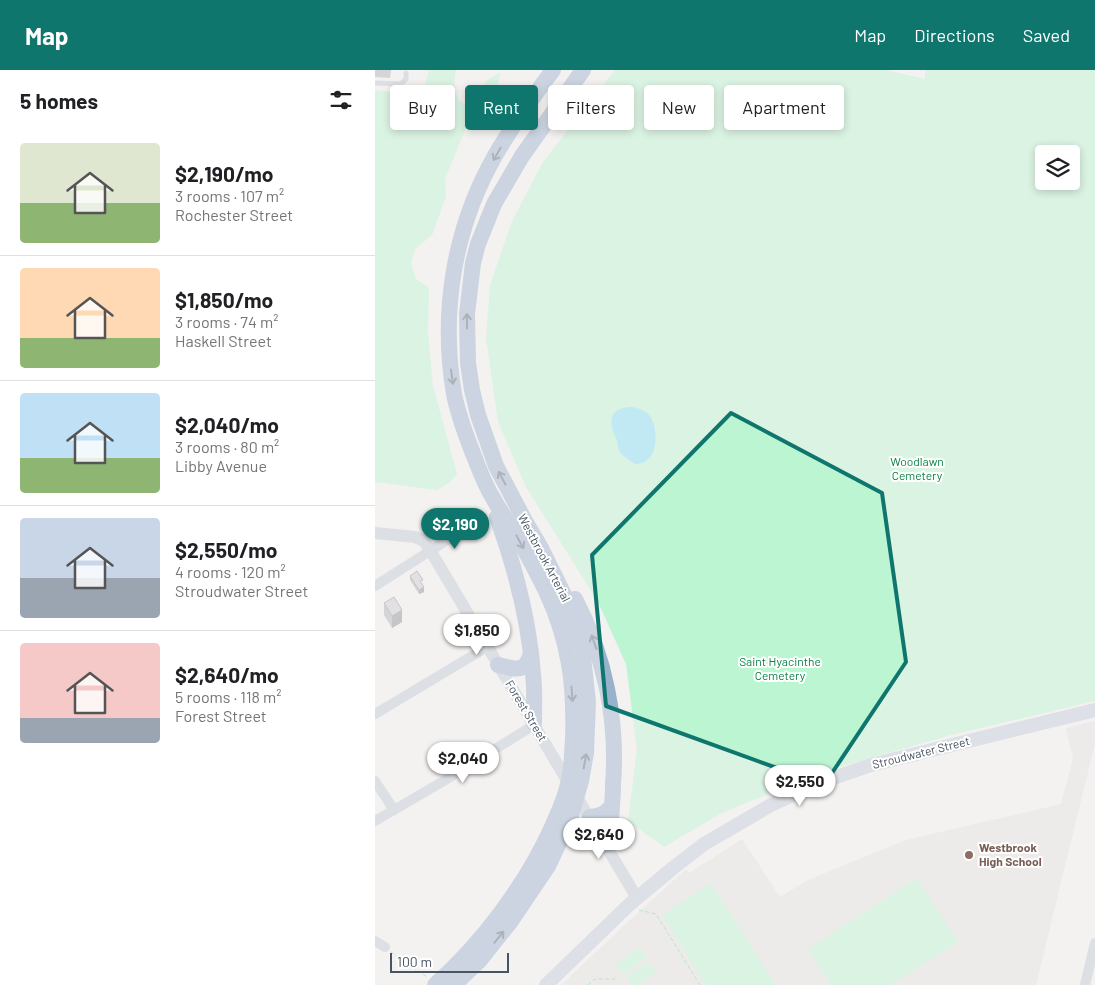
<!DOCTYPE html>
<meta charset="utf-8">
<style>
body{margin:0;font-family:Barlow,sans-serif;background:#f2f2f2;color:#202124;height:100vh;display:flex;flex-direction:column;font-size:19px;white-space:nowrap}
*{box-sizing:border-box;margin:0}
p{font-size:16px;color:#757577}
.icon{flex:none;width:28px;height:28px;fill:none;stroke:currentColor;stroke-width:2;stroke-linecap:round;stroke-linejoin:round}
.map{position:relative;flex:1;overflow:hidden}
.panel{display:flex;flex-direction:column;background:#fff;width:375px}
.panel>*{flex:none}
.guide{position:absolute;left:15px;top:15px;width:475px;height:45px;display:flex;gap:10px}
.fabs{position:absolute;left:660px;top:75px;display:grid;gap:10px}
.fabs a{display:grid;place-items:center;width:45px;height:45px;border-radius:5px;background:#fff;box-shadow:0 2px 8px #0003;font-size:25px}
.scale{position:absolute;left:15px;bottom:12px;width:119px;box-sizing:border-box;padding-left:5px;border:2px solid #475562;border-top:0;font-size:14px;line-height:18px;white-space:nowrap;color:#475562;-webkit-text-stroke:4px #fff;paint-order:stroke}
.price{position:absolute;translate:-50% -42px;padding:0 11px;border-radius:18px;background:#fff;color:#222;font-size:16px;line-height:32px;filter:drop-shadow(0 1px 2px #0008)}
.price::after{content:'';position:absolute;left:50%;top:30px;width:15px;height:11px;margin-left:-8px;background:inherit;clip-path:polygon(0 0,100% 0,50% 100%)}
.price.active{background:#0f766e;color:#fff}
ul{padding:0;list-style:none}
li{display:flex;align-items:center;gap:15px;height:125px;padding:0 20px}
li+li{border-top:1px solid #e0e0e0}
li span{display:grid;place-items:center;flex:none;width:140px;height:100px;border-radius:5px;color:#555}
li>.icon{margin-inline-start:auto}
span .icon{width:60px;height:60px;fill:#fffc;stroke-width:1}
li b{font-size:21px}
h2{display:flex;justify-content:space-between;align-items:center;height:60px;padding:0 20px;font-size:21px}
.tag{padding:0 18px;border-radius:5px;background:#fff;box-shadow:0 2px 8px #0003;font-size:18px;line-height:45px}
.tag.active{background:#0f766e;color:#fff}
header{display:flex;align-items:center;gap:30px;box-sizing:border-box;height:70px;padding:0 25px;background:#0f766e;color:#fff}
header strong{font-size:24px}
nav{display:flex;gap:28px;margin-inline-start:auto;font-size:18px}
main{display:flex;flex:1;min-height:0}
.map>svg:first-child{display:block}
.education{fill:#e5e2e3}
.green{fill:#bcf5d2;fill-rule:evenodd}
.water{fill:#84e0f7}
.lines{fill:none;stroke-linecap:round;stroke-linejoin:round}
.path{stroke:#6fd8a3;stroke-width:1;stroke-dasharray:4 2.5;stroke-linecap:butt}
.service{stroke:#bec9d3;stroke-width:5}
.minor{stroke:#bec9d3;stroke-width:10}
.tertiary{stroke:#bec9d3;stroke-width:12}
.secondary{stroke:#c0cdda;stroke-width:14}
.trunk{stroke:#99b2cc;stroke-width:16}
.wall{fill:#afb1b6}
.shaded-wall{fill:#8e9094}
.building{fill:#cbced4;stroke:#8e9094}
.oneway{stroke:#576877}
.marked{fill:none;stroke:#0f766e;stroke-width:4;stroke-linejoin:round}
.education-dot{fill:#8d6e63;stroke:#fff;stroke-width:2}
.labels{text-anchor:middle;stroke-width:4;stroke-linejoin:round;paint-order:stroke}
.park-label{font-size:12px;fill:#0c8246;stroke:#fff}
.street-label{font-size:12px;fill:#475562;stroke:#fff}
.education-label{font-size:12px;font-weight:bold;fill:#785e54;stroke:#fff;text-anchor:start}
</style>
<header>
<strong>Map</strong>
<nav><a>Map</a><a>Directions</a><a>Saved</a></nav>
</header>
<main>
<section class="panel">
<h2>5 homes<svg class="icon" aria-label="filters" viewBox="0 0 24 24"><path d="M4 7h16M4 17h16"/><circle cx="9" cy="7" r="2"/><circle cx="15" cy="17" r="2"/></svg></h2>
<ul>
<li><span style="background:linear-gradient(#dfe7d0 60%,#8fb573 0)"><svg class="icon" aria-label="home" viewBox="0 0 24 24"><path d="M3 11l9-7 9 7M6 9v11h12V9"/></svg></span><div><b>$2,190/mo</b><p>3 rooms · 107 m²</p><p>Rochester Street</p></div></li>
<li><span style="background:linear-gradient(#ffd9b3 70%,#8fb573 0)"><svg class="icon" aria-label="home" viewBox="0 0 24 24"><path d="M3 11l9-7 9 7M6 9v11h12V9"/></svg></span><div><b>$1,850/mo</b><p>3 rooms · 74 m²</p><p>Haskell Street</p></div></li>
<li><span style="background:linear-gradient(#bfe0f5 65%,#8fb573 0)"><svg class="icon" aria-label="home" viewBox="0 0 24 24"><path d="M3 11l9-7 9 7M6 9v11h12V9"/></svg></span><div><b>$2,040/mo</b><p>3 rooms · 80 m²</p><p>Libby Avenue</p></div></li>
<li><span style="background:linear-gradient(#c9d6e8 60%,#9aa5b1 0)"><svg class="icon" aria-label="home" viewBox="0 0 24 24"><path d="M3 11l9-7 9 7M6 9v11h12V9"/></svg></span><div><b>$2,550/mo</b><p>4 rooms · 120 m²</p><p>Stroudwater Street</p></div></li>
<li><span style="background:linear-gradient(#f6c9c9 75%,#9aa5b1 0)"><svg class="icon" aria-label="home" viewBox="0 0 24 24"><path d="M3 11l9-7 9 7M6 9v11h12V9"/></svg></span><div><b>$2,640/mo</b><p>5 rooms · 118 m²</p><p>Forest Street</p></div></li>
</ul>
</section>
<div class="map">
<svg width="720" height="915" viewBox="0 0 720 915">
<rect width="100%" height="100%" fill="#f4f1f1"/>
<!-- education -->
<polygon class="education" points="720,651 720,673 661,915 186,915 255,850 311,799 314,803 367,769 405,827 433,810 531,770 686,734 698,688 691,658"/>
<!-- green -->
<g class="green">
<polygon points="54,0 81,0 79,14 83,30 98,38 111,11 126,2 122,18 93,53 70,109 71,126 57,165 40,179 36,193 41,209 54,218 53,262 58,316 82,404 75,412 62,420 0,412 0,20 45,25 50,14"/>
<path d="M240 0H511L550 9V0H720V631L576 665 440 704 345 744 289 777 253 751 262 680 251 594 223 532 151 417 123 352 111 268 115 215 137 151 168 92ZM669 84H696V111H669Z"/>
<polygon points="542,808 583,872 516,915 456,915 433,879"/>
<polygon points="336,813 401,915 331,915 287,845"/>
<polygon points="265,877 272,888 248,904 241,893"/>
<polygon points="274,892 281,903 263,915 256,915 251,907"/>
</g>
<!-- water -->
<path class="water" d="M253 337C259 337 266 338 272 343 283 352 284 382 272 390 269 393 264 394 261 394 257 393 247 385 245 382 243 379 243 374 242 370 235 355 231 340 253 337Z"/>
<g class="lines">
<!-- path -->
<g class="path">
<polyline points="264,840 281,844 325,915"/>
<polyline points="16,882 52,907"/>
<polyline points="213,915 220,909 239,909 241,907"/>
</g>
<!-- service -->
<polyline class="service" points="0,13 26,14 31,9 31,3"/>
<!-- minor -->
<g class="minor">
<polyline points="0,516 91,458"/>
<polyline points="0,644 112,577"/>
<polyline points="0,711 19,740"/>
<polyline points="0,751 67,712 151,660 159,653"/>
<polyline points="0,871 10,877"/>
<polyline points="710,915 720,873"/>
</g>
<!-- tertiary -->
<polyline class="tertiary" points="0,463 40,467 49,471 55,480 262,828"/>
<!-- secondary -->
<polyline class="secondary" points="171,915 256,833 298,798 329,774 396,735 444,713 496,695 720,640"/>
<!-- trunk -->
<g class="trunk">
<path d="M122 447C140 497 154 550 158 604 160 620 159 637 159 653"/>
<path d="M200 529C230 586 243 651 238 714 238 726 237 737 236 749 234 758 232 766 232 775"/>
<path d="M123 595C141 599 150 604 156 583"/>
<path d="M215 747C225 746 230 744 236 737"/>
<path d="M60 915C108 872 150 816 177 757 183 743 190 729 193 714 197 700 197 683 198 669 200 615 194 570 171 521 161 501 151 481 140 463 133 451 124 440 118 428 111 417 106 404 101 391 92 369 84 348 79 324 65 241 79 157 121 84 138 55 158 27 178 0"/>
<polyline points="79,915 105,890 136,851 173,796 194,752 206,711 211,683 213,632 207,577 194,535 166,478 150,451 121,396 103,345 97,320 93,293 92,244 98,193 103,174 119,134 147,86 208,0"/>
</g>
</g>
<!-- wall -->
<g class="wall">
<polygon points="0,0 16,0 15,8 0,7"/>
<polygon points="35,506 48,514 47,514 49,522 44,524 35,510"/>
<polygon points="9,533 27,552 17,558 9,545"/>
</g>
<!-- shaded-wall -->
<g class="shaded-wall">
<polygon points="49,517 49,522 44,524 44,520"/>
<polygon points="27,540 27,552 17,558 17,546"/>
</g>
<!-- building -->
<g class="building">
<polygon points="42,501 48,510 45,511 49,517 44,520 35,506"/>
<polygon points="19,527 27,540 17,546 9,533"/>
</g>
<!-- one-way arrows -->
<defs><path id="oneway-shaft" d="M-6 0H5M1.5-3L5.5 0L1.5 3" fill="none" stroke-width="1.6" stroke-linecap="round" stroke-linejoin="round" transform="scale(1.25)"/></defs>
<g class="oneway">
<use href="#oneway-shaft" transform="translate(122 84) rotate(120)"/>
<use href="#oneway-shaft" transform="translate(92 251) rotate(-90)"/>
<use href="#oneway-shaft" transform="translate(77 307) rotate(82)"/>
<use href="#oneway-shaft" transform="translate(127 408) rotate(-118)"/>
<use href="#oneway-shaft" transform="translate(145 472) rotate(61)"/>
<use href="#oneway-shaft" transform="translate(219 572) rotate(-110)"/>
<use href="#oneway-shaft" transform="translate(197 624) rotate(86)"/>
<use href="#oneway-shaft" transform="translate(210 691) rotate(-80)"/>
<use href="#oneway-shaft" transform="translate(124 867) rotate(-51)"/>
</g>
<!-- marked area -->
<path d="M0 0H720V915H0ZM356 343 507 423 531 592 449 715 231 636 217 485Z" fill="#f4f1f1" fill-opacity=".55" fill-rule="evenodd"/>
<path class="marked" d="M356 343 507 423 531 592 449 715 231 636 217 485Z"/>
<!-- markers -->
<circle class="education-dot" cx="594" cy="785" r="5"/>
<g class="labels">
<!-- park labels -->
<g class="park-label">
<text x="542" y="396">Woodlawn<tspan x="542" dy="14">Cemetery</tspan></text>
<text x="405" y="596">Saint Hyacinthe<tspan x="405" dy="14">Cemetery</tspan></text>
</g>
<!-- street labels -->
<g class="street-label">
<text transform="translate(169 488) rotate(62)" y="4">Westbrook Arterial</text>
<text transform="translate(151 641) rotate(59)" y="4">Forest Street</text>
<text transform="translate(546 683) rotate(-14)" y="4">Stroudwater Street</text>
</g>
<!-- education labels -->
<g class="education-label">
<text x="604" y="782">Westbrook<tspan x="604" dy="14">High School</tspan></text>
</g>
</g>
</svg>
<div class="fabs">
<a><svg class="icon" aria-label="layers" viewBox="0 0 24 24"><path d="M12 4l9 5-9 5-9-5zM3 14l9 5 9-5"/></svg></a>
</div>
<div class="scale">100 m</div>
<b class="price active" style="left:80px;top:480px">$2,190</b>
<b class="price" style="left:102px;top:586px">$1,850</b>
<b class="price" style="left:88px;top:714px">$2,040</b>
<b class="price" style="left:425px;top:737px">$2,550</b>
<b class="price" style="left:224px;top:790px">$2,640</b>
<div class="guide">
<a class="tag">Buy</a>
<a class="tag active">Rent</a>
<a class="tag">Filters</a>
<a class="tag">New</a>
<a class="tag">Apartment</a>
</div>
</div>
</main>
